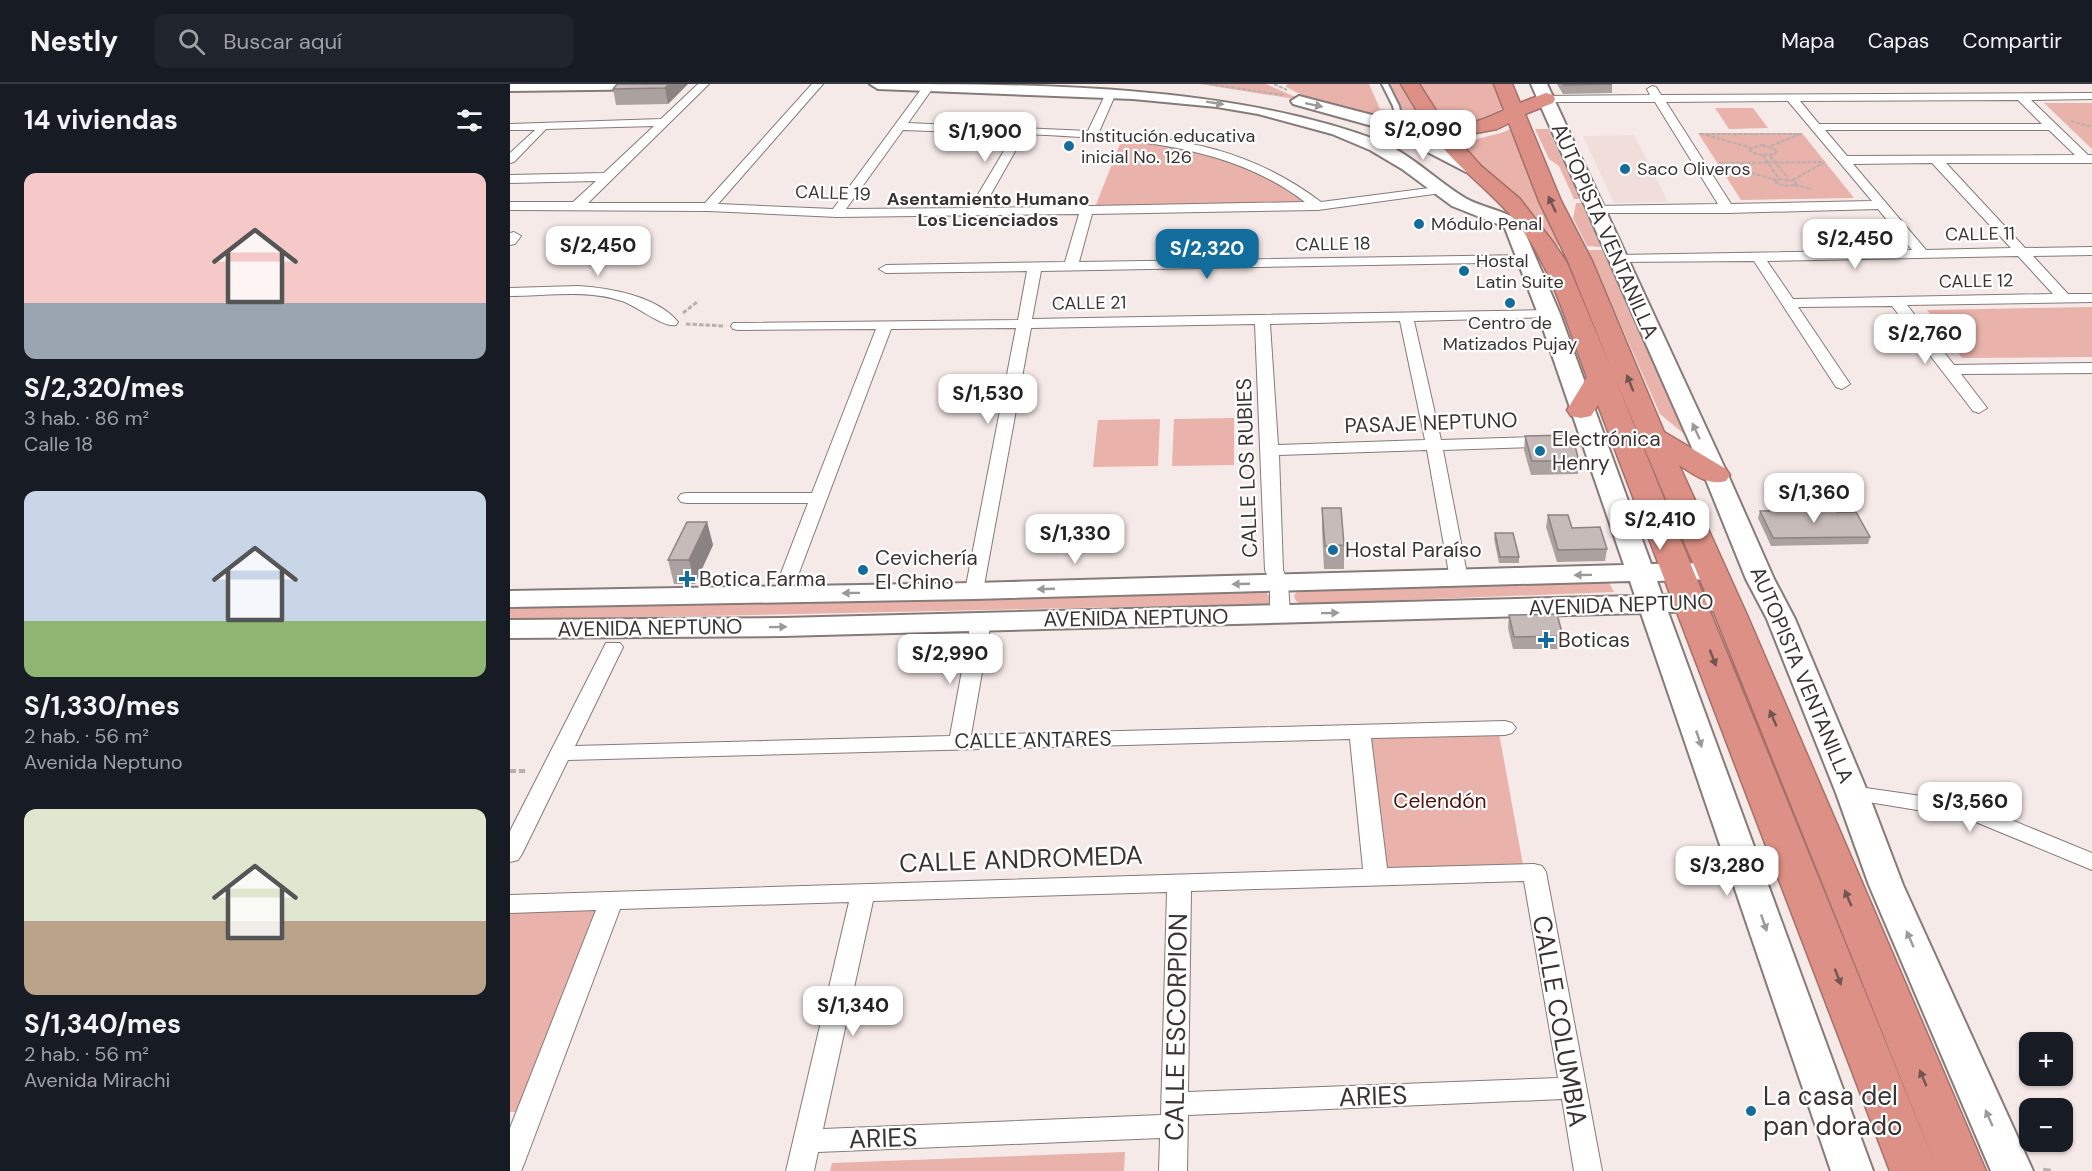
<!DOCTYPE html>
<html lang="es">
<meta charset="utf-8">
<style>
body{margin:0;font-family:"DM Sans",sans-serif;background:#20242c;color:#f1f3f6;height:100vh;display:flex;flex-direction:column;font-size:22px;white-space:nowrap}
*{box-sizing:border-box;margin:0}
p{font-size:20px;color:#9ea1a6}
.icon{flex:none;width:33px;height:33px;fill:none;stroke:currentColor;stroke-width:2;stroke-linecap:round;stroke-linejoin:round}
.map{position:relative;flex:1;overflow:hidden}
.drawer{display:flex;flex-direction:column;background:#171b24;width:510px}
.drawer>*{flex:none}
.buttons{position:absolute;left:1509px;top:948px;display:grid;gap:12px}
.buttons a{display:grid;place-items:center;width:54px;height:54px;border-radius:12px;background:#171b24;box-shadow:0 2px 4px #0004;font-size:30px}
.price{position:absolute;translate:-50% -51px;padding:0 14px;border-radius:12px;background:#fff;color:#222;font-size:20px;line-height:39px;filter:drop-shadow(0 2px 3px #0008)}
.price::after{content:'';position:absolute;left:50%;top:36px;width:18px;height:14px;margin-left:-9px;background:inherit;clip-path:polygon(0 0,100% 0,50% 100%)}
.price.current{background:#126d9c;color:#fff}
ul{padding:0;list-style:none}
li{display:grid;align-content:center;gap:12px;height:318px;padding:0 24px}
li span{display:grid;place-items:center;height:186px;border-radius:12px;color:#555}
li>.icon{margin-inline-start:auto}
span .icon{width:108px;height:108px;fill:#fffc;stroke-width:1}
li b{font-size:26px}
h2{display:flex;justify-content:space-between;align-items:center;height:72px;padding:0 24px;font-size:26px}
header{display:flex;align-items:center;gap:36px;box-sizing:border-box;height:84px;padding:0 30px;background:#171b24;border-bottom:2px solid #363941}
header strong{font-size:28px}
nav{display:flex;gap:33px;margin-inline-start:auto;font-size:21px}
.search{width:420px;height:54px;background:#20242c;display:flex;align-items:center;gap:15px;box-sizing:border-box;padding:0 21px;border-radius:12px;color:#9ea1a6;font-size:22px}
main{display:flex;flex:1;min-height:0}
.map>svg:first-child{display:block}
.built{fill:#f1ddd9}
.green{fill:#e9b2aa}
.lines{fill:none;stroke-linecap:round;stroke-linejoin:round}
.lane-casing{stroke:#857b79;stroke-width:4}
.street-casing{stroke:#857b79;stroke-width:2}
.secondary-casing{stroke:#857b79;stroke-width:4}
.highway-casing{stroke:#a47069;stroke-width:3}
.path-far3{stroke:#b9b0ae;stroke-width:2;stroke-dasharray:4 1.5;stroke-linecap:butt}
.path-far2{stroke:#b9b0ae;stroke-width:3;stroke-dasharray:4.5 2;stroke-linecap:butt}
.path-far1{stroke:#b9b0ae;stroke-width:4;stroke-dasharray:6 3;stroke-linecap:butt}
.path{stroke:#b9b0ae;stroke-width:4.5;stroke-dasharray:8 4;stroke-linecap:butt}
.lane{fill:#fff;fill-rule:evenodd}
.street{fill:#fff;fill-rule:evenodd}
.secondary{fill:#fff;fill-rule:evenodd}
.highway{fill:#dd9186;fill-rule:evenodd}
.wall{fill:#aba19f}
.shaded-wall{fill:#8b8382}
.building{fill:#c7bbb9;stroke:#8b8382;stroke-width:1.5}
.oneway{fill:#9c9a99}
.oneway2{fill:#725550}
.poi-dot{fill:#126d9c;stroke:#fff;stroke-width:2}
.labels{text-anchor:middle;stroke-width:4.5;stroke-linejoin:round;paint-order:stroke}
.far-poi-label{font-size:18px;fill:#393433;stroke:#fff;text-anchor:start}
.far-street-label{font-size:18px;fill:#393433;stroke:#fff}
.far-neighbourhood-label{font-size:18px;font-weight:bold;fill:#393433;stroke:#fff}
.street-label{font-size:21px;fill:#393433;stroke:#fff}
.poi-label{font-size:21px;fill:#393433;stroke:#fff;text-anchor:start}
.park-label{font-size:21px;fill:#53100b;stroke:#fff}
.near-street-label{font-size:26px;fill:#393433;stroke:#fff}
.near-poi-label{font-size:26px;fill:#393433;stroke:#fff;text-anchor:start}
</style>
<header>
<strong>Nestly</strong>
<div class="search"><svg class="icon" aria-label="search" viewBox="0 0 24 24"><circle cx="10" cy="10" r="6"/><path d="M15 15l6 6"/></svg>Buscar aquí</div>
<nav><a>Mapa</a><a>Capas</a><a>Compartir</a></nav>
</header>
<main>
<section class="drawer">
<h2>14 viviendas<svg class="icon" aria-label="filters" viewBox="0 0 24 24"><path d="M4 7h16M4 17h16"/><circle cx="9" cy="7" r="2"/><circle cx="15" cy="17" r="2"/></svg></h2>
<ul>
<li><span style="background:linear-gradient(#f6c9c9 70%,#9aa5b1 0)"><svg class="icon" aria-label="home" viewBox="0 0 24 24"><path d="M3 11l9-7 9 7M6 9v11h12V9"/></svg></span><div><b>S/2,320/mes</b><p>3 hab. · 86 m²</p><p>Calle 18</p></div></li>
<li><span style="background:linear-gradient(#c9d6e8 70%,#8fb573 0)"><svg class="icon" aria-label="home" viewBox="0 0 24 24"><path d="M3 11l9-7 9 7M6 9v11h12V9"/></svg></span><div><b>S/1,330/mes</b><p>2 hab. · 56 m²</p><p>Avenida Neptuno</p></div></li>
<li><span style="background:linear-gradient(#dfe7d0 60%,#b9a48a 0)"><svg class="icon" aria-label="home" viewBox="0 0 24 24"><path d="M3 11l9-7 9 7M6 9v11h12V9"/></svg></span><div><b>S/1,340/mes</b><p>2 hab. · 56 m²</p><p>Avenida Mirachi</p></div></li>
</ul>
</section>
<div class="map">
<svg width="1582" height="1087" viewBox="0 0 1582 1087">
<rect width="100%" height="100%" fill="#f6eae8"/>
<!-- built -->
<polygon class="built" points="1124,51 1158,118 1104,119 1073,52"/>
<!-- green -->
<g class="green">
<polygon points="690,0 756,0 783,12 802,16 776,3 777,0 859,0 870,25 881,26 884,33 878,35 797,17"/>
<polygon points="880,0 890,0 907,30 894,31"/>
<polygon points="908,0 985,0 994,22 978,36 938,45"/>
<polygon points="1534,19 1582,19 1582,65"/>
<polygon points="1205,24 1243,24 1258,44 1219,45"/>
<path d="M1003 44 1055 162H1048C1017 126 981 95 951 59L991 49Z"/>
<polygon points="1025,45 1038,45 1070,115 1064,115 1049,82 1039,75"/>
<polygon points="1188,49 1292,49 1344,114 1231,116"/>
<path d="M612 55C665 62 720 70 768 97 779 103 788 112 798 120L585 123Z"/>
<polygon points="1066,119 1071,119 1091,163 1077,162 1063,134"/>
<polygon points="1078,166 1092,166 1178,353 1150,330"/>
<polygon points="1582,223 1582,273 1452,274 1417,226"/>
<polygon points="724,334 724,381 662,382 664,335"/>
<polygon points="650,335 648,382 583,383 588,336"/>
<polygon points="1098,497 1104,508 791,520 786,517 784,512 788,506"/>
<polygon points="754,506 762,515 759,520 0,536 0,521"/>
<polygon points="989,649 1013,781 861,784 846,653"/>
<polygon points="92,822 7,1028 0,1028 0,825"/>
<polygon points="615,1068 614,1087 320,1087 322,1079"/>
</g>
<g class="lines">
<defs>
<polygon id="lane" points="872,0 878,0 889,22 892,36 879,43 876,41 877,40 886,35 883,22"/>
<g id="street">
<path d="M188 0H199L78 119H195L302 0H313L208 120 323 125 415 0 425 1 398 39 578 47 596 9 601 6 606 9 589 48C674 54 742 66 811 118L935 102 937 105 931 109 808 126 582 130 569 178 1018 171 1023 172 1025 175 1023 178 531 187 522 235 1039 226 1044 227 1046 230 1044 233 904 237 931 356 1083 351 1091 356 1083 361 933 366 958 495 956 499H942L940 495 917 366 769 371 773 486 778 499 780 530 777 534H763L760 530V499L755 486 745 240 521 244 473 507 471 511H457L455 507 506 244 381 245 281 510 279 514H265L263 510 298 419H177L171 418 168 414 171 410 177 409H302L366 245 228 246 223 245 221 242 223 239 508 236 517 187 376 189 369 185 376 181 555 178 569 130 327 133 198 127 0 126V118H63L86 97 0 99V91L94 89 144 42 36 45 4 78 0 79V69L25 46H0V40L151 35ZM393 46 504 50 460 124 336 125ZM515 50C612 55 715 57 795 118L473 124ZM890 237 915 356 768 361 760 240Z"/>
<path d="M1142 2 1146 3 1151 11 1582 9V15L1521 16 1578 71H1582V79H1436L1515 164 1582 163V171L1523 172 1558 210H1582V218L1397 221 1444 281 1582 279V289L1451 290 1477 324 1469 329 1463 327 1382 222 1288 223 1340 300 1332 305 1326 303 1244 177 1102 178 1100 175 1102 172 1107 171 1402 166 1368 125 1218 129H1080L1079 126 1085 122 1208 120 1145 18H1036L1030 15 1036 12 1140 11 1137 5ZM1508 16 1532 40H1309L1290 17ZM1278 17 1362 117 1221 120 1156 18ZM1315 46H1539L1565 71 1337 72ZM1422 79 1501 164 1416 166 1343 80ZM1508 172 1543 210 1283 215 1257 177Z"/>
<polygon points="4,148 11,152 5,160 0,161 0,149"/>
<path d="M68 202C100 204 147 212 168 238L166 241C153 244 127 222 112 217 77 205 36 212 0 212V204Z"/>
<path d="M471 531 478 533 481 537 461 651 995 637 1002 639 1006 644 1002 649 995 651 861 654 877 784 1024 780 1032 782 1036 788 1092 1087H1064L1052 1015 678 1031 677 1087H649L650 1054 308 1068 304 1087H276L339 818 110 825 14 1080 11 1087H0V1044L86 826 0 829V811L853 785 840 655 58 676 12 770 8 776 0 778V747L96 559H110L113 563 65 662 440 652 461 537 464 533ZM1014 797 1048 994 678 1008 681 807ZM657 808 651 1031 313 1045 363 817Z"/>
<polygon points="1342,702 1460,719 1582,769 1582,786 1456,734 1334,714 1331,709 1334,704"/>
</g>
<g id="secondary">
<polygon points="0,0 167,0 159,5 0,7"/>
<path d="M360 0C524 0 720 0 872 58 903 72 927 97 955 114 973 124 993 126 1010 137L1050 230 1141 480 1201 479 1211 481 1215 487 1211 493 1201 495 1147 497 1152 511 1215 510 1225 512 1229 518 1225 524 1215 526 1158 528 1363 1087H1321L1131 529 273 552 0 554V536L273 534 1125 512 1120 497 464 515 0 523V507L464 499 1114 481 1028 230 995 144 990 141 942 122 892 85 860 66 822 50 748 30 707 23 623 15 368 5Z"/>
<polygon points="1021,0 1037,0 1218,391 1264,495 1285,535 1358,709 1393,801 1523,1087 1481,1087 1359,801 1326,709 1257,535 1236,495 1194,391"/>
<polygon points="789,12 885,37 968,80 971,84 968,88 956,88 873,45 783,20 781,17"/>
</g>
<path id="highway" d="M891 0H909L936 42C959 41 974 36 994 26L984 0H1002L1010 19 1036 9 1043 11 1045 15 1043 19 1015 30 1051 117 1082 177 1154 348 1216 385 1220 391 1216 397C1197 402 1184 390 1169 381L1237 531 1476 1087H1428L1205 531 1104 292 1428 1087H1380L1088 321 1081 332 1071 334 1061 332 1057 326 1077 293C1057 241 1042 183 1007 139 983 108 949 86 925 54L872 45 869 41 872 37 879 35 916 42ZM999 39 1029 117 1058 177 1103 289 1057 179 1045 161 1010 115 971 82 945 53 987 45Z"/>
</defs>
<!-- lane casing -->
<use href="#lane" class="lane-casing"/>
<!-- street casing -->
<use href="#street" class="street-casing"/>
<!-- secondary casing -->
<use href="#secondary" class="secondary-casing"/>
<!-- highway casing -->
<use href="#highway" class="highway-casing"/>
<!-- path-far3 -->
<g class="path-far3">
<polyline points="699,0 773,11"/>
<polyline points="764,0 777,6"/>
<polyline points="1561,37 1582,43"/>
<polyline points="1190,50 1291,50"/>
<polyline points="1196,51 1239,63"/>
<path d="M1252 61 1267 66 1265 70C1255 71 1245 72 1238 65Z"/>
<polyline points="1261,62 1290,50"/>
<polyline points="1253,71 1269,95"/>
<polyline points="1260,72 1278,94"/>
<polyline points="1209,79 1315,78"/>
<polyline points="1215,81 1266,96"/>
<polygon points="1269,95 1285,97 1286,101 1275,102 1265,98"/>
<polyline points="1283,96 1313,79"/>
<polyline points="1285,101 1302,105"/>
</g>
<!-- path-far2 -->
<g class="path-far2">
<polyline points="173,229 187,218"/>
<polyline points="176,240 214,242"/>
</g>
<!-- path-far1 -->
<polyline class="path-far1" points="0,687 17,687"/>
<!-- path -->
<polyline class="path" points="1533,1086 1541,1087"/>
<!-- lane -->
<use href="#lane" class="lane"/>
<!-- street -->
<use href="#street" class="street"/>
<!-- secondary -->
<use href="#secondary" class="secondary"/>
<!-- highway -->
<use href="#highway" class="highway"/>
</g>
<!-- wall -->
<g class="wall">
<polygon points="178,0 158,20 106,21 103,5"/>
<polygon points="1047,0 1102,0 1102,9 1053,10"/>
<polygon points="1015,352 1069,377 1068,390 1021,391 1014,366"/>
<polygon points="812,424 834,461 834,485 814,485 812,447"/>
<polygon points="1250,427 1360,453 1358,460 1261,462 1248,434"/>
<polygon points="1038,431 1062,444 1097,465 1095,477 1047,478 1036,443"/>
<polygon points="197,438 203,461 185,500 164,500 158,476"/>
<polygon points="985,449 1009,473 1009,479 989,479 984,455"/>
<polygon points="999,531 1053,552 1052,565 1003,565 998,544"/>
</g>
<!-- shaded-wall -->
<g class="shaded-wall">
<polygon points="159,0 178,0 158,20 155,4"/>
<polygon points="197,438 203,461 185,500 179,476"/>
</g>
<!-- building -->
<g class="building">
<polygon points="107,0 159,0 155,4 103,5"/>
<polygon points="1053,0 1102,0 1054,1"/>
<polygon points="1062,351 1069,377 1022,377 1015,352"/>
<polygon points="812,424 831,424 834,461 815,462"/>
<polygon points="1324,425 1327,428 1346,428 1360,453 1263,454 1250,427"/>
<polygon points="1038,431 1058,431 1062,444 1090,443 1097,465 1048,466"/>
<polygon points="177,438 197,438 179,476 158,476"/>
<polygon points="985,449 1003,449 1009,473 990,473"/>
<polygon points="1047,530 1053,552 1004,553 999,531"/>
</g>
<!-- one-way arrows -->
<defs><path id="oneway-solid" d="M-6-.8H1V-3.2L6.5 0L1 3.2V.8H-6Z" transform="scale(1.5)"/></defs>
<g class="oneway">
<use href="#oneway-solid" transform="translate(705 19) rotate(9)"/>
<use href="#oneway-solid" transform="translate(804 21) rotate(12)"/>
<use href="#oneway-solid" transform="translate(1186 347) rotate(-115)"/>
<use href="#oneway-solid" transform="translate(1073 491) rotate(179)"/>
<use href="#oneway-solid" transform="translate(731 500) rotate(178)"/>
<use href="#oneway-solid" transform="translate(536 505) rotate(178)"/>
<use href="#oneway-solid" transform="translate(341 509) rotate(179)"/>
<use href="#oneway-solid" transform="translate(820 529) rotate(-1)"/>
<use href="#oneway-solid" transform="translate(268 543) rotate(-1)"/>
<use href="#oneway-solid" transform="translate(1189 655) rotate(71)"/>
<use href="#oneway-solid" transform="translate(1254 839) rotate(71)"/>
<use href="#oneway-solid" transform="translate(1400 855) rotate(-114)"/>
<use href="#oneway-solid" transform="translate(1479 1034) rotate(-114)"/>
</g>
<g class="oneway2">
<use href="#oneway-solid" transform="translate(1042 120) rotate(-115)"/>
<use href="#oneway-solid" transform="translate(1120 299) rotate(-112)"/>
<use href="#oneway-solid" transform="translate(1203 574) rotate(69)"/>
<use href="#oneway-solid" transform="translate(1263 634) rotate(-113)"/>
<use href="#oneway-solid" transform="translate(1338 814) rotate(-113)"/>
<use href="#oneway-solid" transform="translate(1328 893) rotate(69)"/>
<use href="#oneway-solid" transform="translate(1413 994) rotate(-113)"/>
</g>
<!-- markers -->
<g class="poi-dot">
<circle cx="559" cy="62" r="6"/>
<circle cx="1115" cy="85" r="6"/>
<circle cx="909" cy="140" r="6"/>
<circle cx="954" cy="187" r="6"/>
<circle cx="1000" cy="219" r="6"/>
<circle cx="1030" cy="367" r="6"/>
<circle cx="823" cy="466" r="6"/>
<circle cx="353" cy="486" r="6"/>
<path d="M174 486h6v6h6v6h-6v6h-6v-6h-6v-6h6z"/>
<path d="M1033 547h6v6h6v6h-6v6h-6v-6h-6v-6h6z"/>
<circle cx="1241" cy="1027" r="6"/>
</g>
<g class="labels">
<!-- far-poi labels -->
<g class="far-poi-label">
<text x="571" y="58">Institución educativa<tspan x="571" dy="21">inicial No. 126</tspan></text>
<text x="1127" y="91">Saco Oliveros</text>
<text x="921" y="146">Módulo Penal</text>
<text x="966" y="183">Hostal<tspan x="966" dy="21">Latin Suite</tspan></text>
<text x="1000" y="245" text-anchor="middle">Centro de<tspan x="1000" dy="21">Matizados Pujay</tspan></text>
</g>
<!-- far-street labels -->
<g class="far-street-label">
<text transform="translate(323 109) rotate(2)" y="6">CALLE 19</text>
<text transform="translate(1470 150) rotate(-1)" y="6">CALLE 11</text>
<text transform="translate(823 160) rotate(-1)" y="6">CALLE 18</text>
<text transform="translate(1466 197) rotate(-1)" y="6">CALLE 12</text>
<text transform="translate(579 219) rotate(-1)" y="6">CALLE 21</text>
</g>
<!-- far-neighbourhood labels -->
<g class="far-neighbourhood-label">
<text x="478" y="121">Asentamiento Humano<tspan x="478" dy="21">Los Licenciados</tspan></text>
</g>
<!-- street labels -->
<g class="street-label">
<text transform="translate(1095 147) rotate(66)" y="7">AUTOPISTA VENTANILLA</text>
<text transform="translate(921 339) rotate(-2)" y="7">PASAJE NEPTUNO</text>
<text transform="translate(737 384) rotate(-92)" y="7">CALLE LOS RUBIES</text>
<text transform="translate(1111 521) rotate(-2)" y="7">AVENIDA NEPTUNO</text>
<text transform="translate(626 534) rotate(-1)" y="7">AVENIDA NEPTUNO</text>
<text transform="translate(140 544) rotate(-1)" y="7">AVENIDA NEPTUNO</text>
<text transform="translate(1292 591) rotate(67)" y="7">AUTOPISTA VENTANILLA</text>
<text transform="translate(523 656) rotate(-1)" y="7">CALLE ANTARES</text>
</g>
<!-- poi labels -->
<g class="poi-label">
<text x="1042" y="362">Electrónica<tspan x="1042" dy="24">Henry</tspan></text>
<text x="835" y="473">Hostal Paraíso</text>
<text x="365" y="481">Cevichería<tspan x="365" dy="24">El Chino</tspan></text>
<text x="189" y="502">Botica Farma</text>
<text x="1048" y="563">Boticas</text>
</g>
<!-- park labels -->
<g class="park-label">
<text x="930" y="724">Celendón</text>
</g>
<!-- near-street labels -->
<g class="near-street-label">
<text transform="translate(511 775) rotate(-2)" y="9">CALLE ANDROMEDA</text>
<text transform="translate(1050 937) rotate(80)" y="9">CALLE COLUMBIA</text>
<text transform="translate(666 943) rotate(-89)" y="9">CALLE ESCORPION</text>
<text transform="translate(863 1012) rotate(-2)" y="9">ARIES</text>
<text transform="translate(373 1054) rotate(-2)" y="9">ARIES</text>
</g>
<!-- near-poi labels -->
<g class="near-poi-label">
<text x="1253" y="1021">La casa del<tspan x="1253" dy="30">pan dorado</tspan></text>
</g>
</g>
</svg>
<div class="buttons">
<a>+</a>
<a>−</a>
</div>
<b class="price" style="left:913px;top:77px">S/2,090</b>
<b class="price" style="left:475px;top:79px">S/1,900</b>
<b class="price" style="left:1345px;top:186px">S/2,450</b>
<b class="price" style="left:88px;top:193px">S/2,450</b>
<b class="price current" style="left:697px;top:196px">S/2,320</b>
<b class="price" style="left:1415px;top:281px">S/2,760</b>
<b class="price" style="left:478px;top:341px">S/1,530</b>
<b class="price" style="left:1304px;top:440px">S/1,360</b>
<b class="price" style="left:1150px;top:467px">S/2,410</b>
<b class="price" style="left:565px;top:481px">S/1,330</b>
<b class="price" style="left:440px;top:601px">S/2,990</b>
<b class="price" style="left:1460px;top:749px">S/3,560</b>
<b class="price" style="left:1217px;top:813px">S/3,280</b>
<b class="price" style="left:343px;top:953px">S/1,340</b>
</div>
</main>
